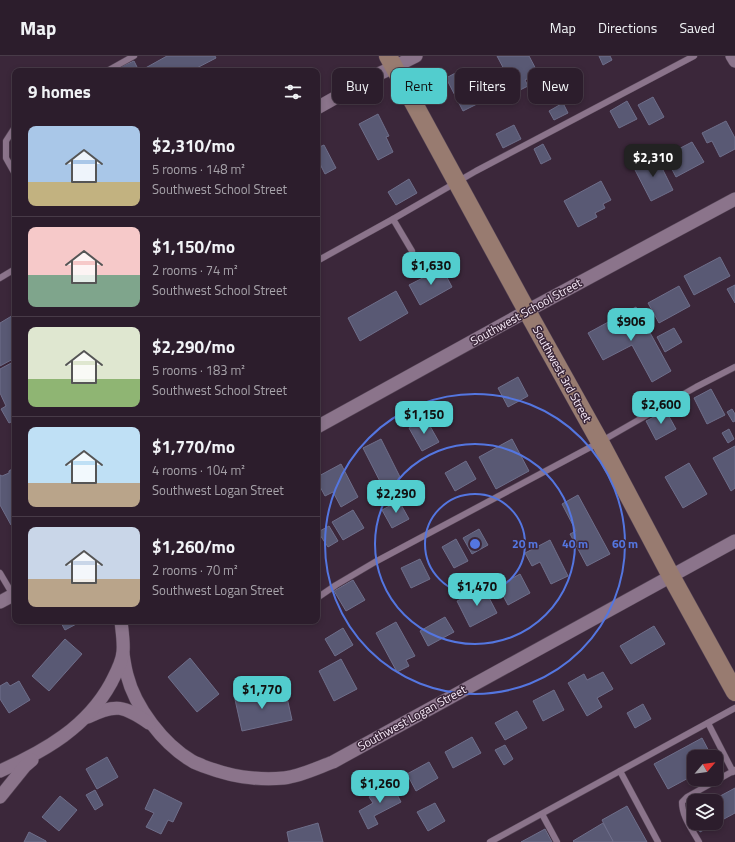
<!DOCTYPE html>
<meta charset="utf-8">
<style>
body{margin:0;font-family:"Titillium Web",sans-serif;background:#382a38;color:#f1f3f6;height:100vh;display:flex;flex-direction:column;font-size:15px;white-space:nowrap}
*{box-sizing:border-box;margin:0}
p{font-size:13px;color:#a6a2a9}
.icon{flex:none;width:22px;height:22px;fill:none;stroke:currentColor;stroke-width:2;stroke-linecap:round;stroke-linejoin:round}
.map{position:relative;flex:1;overflow:hidden}
.sheet{position:absolute;left:12px;top:12px;width:308px;height:556px;display:flex;flex-direction:column;background:#2c1d2c;border-radius:8px;box-shadow:0 2px 6px #0003,0 0 0 1px #483b48}
.sheet>*{flex:none}
.banner{position:absolute;left:332px;top:12px;width:343px;height:36px;display:flex;gap:8px}
.needle{width:26px;rotate:61deg}
.buttons{position:absolute;left:687px;top:694px;display:grid;gap:8px}
.buttons a{display:grid;place-items:center;width:36px;height:36px;border-radius:8px;background:#2c1d2c;box-shadow:0 2px 6px #0003,0 0 0 1px #483b48;font-size:20px}
.price{position:absolute;translate:-50% -34px;padding:0 9px;border-radius:8px;background:#52cdce;color:#111;font-size:13px;line-height:26px;filter:drop-shadow(0 1px 2px #0008)}
.price::after{content:'';position:absolute;left:50%;top:24px;width:12px;height:9px;margin-left:-6px;background:inherit;clip-path:polygon(0 0,100% 0,50% 100%)}
.price.selected{background:#222;color:#fff}
ul{padding:0;list-style:none}
li{display:flex;align-items:center;gap:12px;height:100px;padding:0 16px}
li+li{border-top:1px solid #483b48}
li span{display:grid;place-items:center;flex:none;width:112px;height:80px;border-radius:8px;color:#555}
li>.icon{margin-inline-start:auto}
span .icon{width:48px;height:48px;fill:#fffc;stroke-width:1}
li b{font-size:17px}
h2{display:flex;justify-content:space-between;align-items:center;height:48px;padding:0 16px;font-size:17px}
.tag{padding:0 14px;border-radius:8px;background:#2c1d2c;box-shadow:0 2px 6px #0003,0 0 0 1px #483b48;font-size:14px;line-height:36px}
.tag.selected{background:#52cdce;color:#111}
header{display:flex;align-items:center;gap:24px;box-sizing:border-box;height:56px;padding:0 20px;background:#2c1d2c;border-bottom:1px solid #483b48}
header strong{font-size:19px}
nav{display:flex;gap:22px;margin-inline-start:auto;font-size:14px}
.map>svg:first-child{display:block}
.building{fill:#595974;stroke:#6e6e8a}
.lines{fill:none;stroke-linecap:round;stroke-linejoin:round}
.lane-casing{stroke:#545;stroke-width:7}
.street-casing{stroke:#545;stroke-width:14}
.secondary-casing{stroke:#545;stroke-width:19}
.lane{stroke:#8b748b;stroke-width:6}
.street{stroke:#8b748b;stroke-width:13}
.secondary{stroke:#987b70;stroke-width:18}
.ring{fill:none;stroke:#5476e0;stroke-width:2}
.labels{text-anchor:middle;stroke-width:3;stroke-linejoin:round;paint-order:stroke}
.street-label{font-size:12px;fill:#faedfa;stroke:#3b273a}
.centre{fill:#5476e0;stroke:#3b273a;stroke-width:2}
.ring-label{font-size:12px;text-anchor:middle;font-weight:bold;fill:#5476e0;stroke:#3b273a;stroke-width:3;stroke-linejoin:round;paint-order:stroke}
</style>
<header>
<strong>Map</strong>
<nav><a>Map</a><a>Directions</a><a>Saved</a></nav>
</header>
<div class="map">
<svg width="735" height="786" viewBox="0 0 735 786">
<rect width="100%" height="100%" fill="#3b273a"/>
<!-- building -->
<g class="building">
<polygon points="167,0 215,0 216,2 191,15 140,15"/>
<polygon points="497,0 529,0 538,17 525,24 528,30 516,36"/>
<polygon points="599,0 610,0 612,4 603,9"/>
<polygon points="134,5 139,15 116,15 115,13"/>
<polygon points="465,12 483,45 463,55 446,22"/>
<polygon points="653,41 664,61 649,69 638,49"/>
<polygon points="627,45 637,63 619,72 610,55"/>
<polygon points="563,47 568,57 554,64 549,55"/>
<polygon points="378,58 389,80 386,81 393,96 378,104 359,68"/>
<polygon points="726,65 735,82 735,93 720,101 712,85 707,87 702,77"/>
<polygon points="514,69 521,83 503,92 496,78"/>
<polygon points="692,86 704,106 676,121 665,100"/>
<polygon points="543,88 551,103 541,108 534,93"/>
<polygon points="324,89 336,112 325,118 317,102 317,92"/>
<polygon points="655,98 673,134 651,145 633,110"/>
<polygon points="409,123 417,137 396,149 388,136"/>
<polygon points="601,125 611,144 603,148 605,152 595,157 597,161 578,171 564,145"/>
<polygon points="720,201 730,220 694,239 684,220"/>
<polygon points="442,212 452,231 420,249 409,229"/>
<polygon points="735,229 735,247 727,233"/>
<polygon points="679,230 690,250 659,267 648,247"/>
<polygon points="396,235 408,257 360,285 348,262"/>
<polygon points="636,251 671,315 652,326 632,289 603,304 588,277"/>
<polygon points="15,258 15,302 0,310 0,267"/>
<polygon points="674,272 682,286 665,296 657,281"/>
<polygon points="15,305 15,364 9,367 1,353 6,350 0,337 0,313"/>
<polygon points="518,321 528,340 508,351 498,332"/>
<polygon points="711,333 725,359 707,368 694,342"/>
<polygon points="732,353 735,358 735,365 733,366 727,356"/>
<polygon points="666,355 676,373 656,384 646,365"/>
<polygon points="426,363 439,386 422,395 409,372"/>
<polygon points="729,373 734,383 728,387 722,377"/>
<polygon points="381,383 400,421 398,422 406,437 390,445 363,392"/>
<polygon points="512,383 529,415 496,433 479,401"/>
<polygon points="735,390 735,432 731,435 713,402"/>
<polygon points="466,405 476,423 455,435 445,417"/>
<polygon points="689,407 707,438 683,452 665,421"/>
<polygon points="341,408 358,441 341,451 333,436 325,440 317,425 317,421"/>
<polygon points="15,411 15,467 11,469 0,449 0,419 2,420 9,417 9,415"/>
<polygon points="578,439 610,498 587,510 570,478 576,475 562,448"/>
<polygon points="399,445 409,463 392,472 382,454"/>
<polygon points="353,454 364,472 343,484 332,466"/>
<polygon points="329,470 338,485 328,491 318,476"/>
<polygon points="479,473 488,489 472,498 463,482"/>
<polygon points="456,483 468,505 454,512 442,491"/>
<polygon points="550,484 568,520 551,528 540,506 532,510 525,497"/>
<polygon points="420,503 430,523 411,532 401,512"/>
<polygon points="520,518 530,537 508,549 498,530"/>
<polygon points="353,524 365,544 346,555 334,535"/>
<polygon points="484,532 497,557 470,571 457,545"/>
<polygon points="445,561 454,576 428,590 420,575"/>
<polygon points="60,565 82,565 65,574"/>
<polygon points="396,566 415,600 406,604 409,610 397,616 376,577"/>
<polygon points="654,570 665,588 631,608 620,590"/>
<polygon points="343,572 353,589 335,600 325,583"/>
<polygon points="65,583 82,598 49,635 32,620"/>
<polygon points="190,602 219,638 197,656 168,621"/>
<polygon points="341,603 357,633 334,645 319,615"/>
<polygon points="603,616 613,633 597,642 602,651 587,660 568,627 584,618 587,624"/>
<polygon points="19,625 30,644 9,657 0,643 0,630 7,626 10,630"/>
<polygon points="261,633 263,641 286,637 292,664 242,675 234,639"/>
<polygon points="554,634 564,654 543,665 533,645"/>
<polygon points="643,648 651,663 635,672 627,657"/>
<polygon points="517,655 527,672 505,684 495,667"/>
<polygon points="472,681 481,697 453,712 445,696"/>
<polygon points="702,682 712,701 694,701 694,719 668,733 654,708"/>
<polygon points="505,689 513,703 504,709 495,694"/>
<polygon points="107,701 118,721 97,733 86,713"/>
<polygon points="429,706 438,722 416,735 407,718"/>
<polygon points="390,725 401,746 374,760 378,768 368,773 359,755 373,747 369,741 377,737 375,732"/>
<polygon points="735,732 735,757 700,776 696,767 716,767 716,745 711,745"/>
<polygon points="154,733 182,747 173,766 168,764 161,778 146,771 154,757 145,753"/>
<polygon points="95,734 103,749 95,754 86,739"/>
<polygon points="60,740 77,754 59,775 42,761"/>
<polygon points="435,747 445,765 428,775 417,756"/>
<polygon points="627,750 647,786 613,786 602,764"/>
<polygon points="318,767 323,786 289,786 287,776"/>
<polygon points="603,767 613,785 611,786 574,786 573,785"/>
<polygon points="545,773 552,786 521,786"/>
<polygon points="29,776 46,785 46,786 24,786"/>
</g>
<g class="lines">
<defs>
<g id="lane">
<polyline points="107,15 134,0"/>
<polyline points="15,71 6,85 6,102 15,118"/>
<polyline points="393,163 412,195"/>
<polyline points="317,205 393,163 476,115 694,0"/>
<polyline points="0,222 15,213"/>
<polyline points="0,517 13,539"/>
<polyline points="317,542 336,529 375,506 600,386 696,331 735,311"/>
<polyline points="708,667 733,716"/>
<polyline points="620,715 658,786"/>
<polyline points="542,758 557,786"/>
<polyline points="490,786 735,652"/>
<path d="M699 786C692 773 682 761 682 746L687 741 735 714"/>
</g>
<g id="street">
<polyline points="732,0 735,5"/>
<polyline points="317,52 374,20 394,11 416,0"/>
<polyline points="317,371 527,255 735,143"/>
<polyline points="0,546 15,538"/>
<path d="M123 598C124 605 125 612 127 619 135 651 163 688 192 705 195 707 199 708 203 710 219 716 236 721 253 722 263 723 274 723 284 722 301 720 317 712 333 706L735 485"/>
<path d="M88 661C116 647 124 650 149 667"/>
<path d="M0 715C45 695 87 671 111 627 116 617 122 607 123 596 124 586 122 575 121 565"/>
<polyline points="0,741 25,710 32,704"/>
</g>
<polyline id="secondary" points="388,0 527,255 600,386 671,520 735,636"/>
</defs>
<!-- lane casing -->
<use href="#lane" class="lane-casing"/>
<!-- street casing -->
<use href="#street" class="street-casing"/>
<!-- secondary casing -->
<use href="#secondary" class="secondary-casing"/>
<!-- lane -->
<use href="#lane" class="lane"/>
<!-- street -->
<use href="#street" class="street"/>
<!-- secondary -->
<use href="#secondary" class="secondary"/>
</g>
<!-- distance rings -->
<g class="ring">
<circle cx="475" cy="488" r="50"/>
<circle cx="475" cy="488" r="100"/>
<circle cx="475" cy="488" r="150"/>
</g>
<g class="labels">
<!-- street labels -->
<g class="street-label">
<text transform="translate(526 256) rotate(-29)" y="4">Southwest School Street</text>
<text transform="translate(562 318) rotate(61)" y="4">Southwest 3rd Street</text>
<text transform="translate(412 662) rotate(-29)" y="4">Southwest Logan Street</text>
</g>
</g>
<circle cx="475" cy="488" r="6" class="centre"/>
<g class="ring-label">
<text x="525" y="492">20 m</text>
<text x="575" y="492">40 m</text>
<text x="625" y="492">60 m</text>
</g>
</svg>
<div class="buttons">
<a><svg class="needle" viewBox="-14 -14 28 28"><path d="M0-13l5 13h-10z" fill="#e53935"/><path d="M0 13l5-13h-10z" fill="#a6a2a9"/></svg></a>
<a><svg class="icon" aria-label="layers" viewBox="0 0 24 24"><path d="M12 4l9 5-9 5-9-5zM3 14l9 5 9-5"/></svg></a>
</div>
<b class="price selected" style="left:653px;top:122px">$2,310</b>
<b class="price" style="left:431px;top:230px">$1,630</b>
<b class="price" style="left:631px;top:286px">$906</b>
<b class="price" style="left:661px;top:369px">$2,600</b>
<b class="price" style="left:424px;top:379px">$1,150</b>
<b class="price" style="left:396px;top:458px">$2,290</b>
<b class="price" style="left:477px;top:551px">$1,470</b>
<b class="price" style="left:262px;top:654px">$1,770</b>
<b class="price" style="left:380px;top:748px">$1,260</b>
<div class="banner">
<a class="tag">Buy</a>
<a class="tag selected">Rent</a>
<a class="tag">Filters</a>
<a class="tag">New</a>
</div>
<section class="sheet">
<h2>9 homes<svg class="icon" aria-label="filters" viewBox="0 0 24 24"><path d="M4 7h16M4 17h16"/><circle cx="9" cy="7" r="2"/><circle cx="15" cy="17" r="2"/></svg></h2>
<ul>
<li><span style="background:linear-gradient(#a9c7e8 70%,#c2b280 0)"><svg class="icon" aria-label="home" viewBox="0 0 24 24"><path d="M3 11l9-7 9 7M6 9v11h12V9"/></svg></span><div><b>$2,310/mo</b><p>5 rooms · 148 m²</p><p>Southwest School Street</p></div></li>
<li><span style="background:linear-gradient(#f6c9c9 60%,#7fa58c 0)"><svg class="icon" aria-label="home" viewBox="0 0 24 24"><path d="M3 11l9-7 9 7M6 9v11h12V9"/></svg></span><div><b>$1,150/mo</b><p>2 rooms · 74 m²</p><p>Southwest School Street</p></div></li>
<li><span style="background:linear-gradient(#dfe7d0 65%,#8fb573 0)"><svg class="icon" aria-label="home" viewBox="0 0 24 24"><path d="M3 11l9-7 9 7M6 9v11h12V9"/></svg></span><div><b>$2,290/mo</b><p>5 rooms · 183 m²</p><p>Southwest School Street</p></div></li>
<li><span style="background:linear-gradient(#bfe0f5 70%,#b9a48a 0)"><svg class="icon" aria-label="home" viewBox="0 0 24 24"><path d="M3 11l9-7 9 7M6 9v11h12V9"/></svg></span><div><b>$1,770/mo</b><p>4 rooms · 104 m²</p><p>Southwest Logan Street</p></div></li>
<li><span style="background:linear-gradient(#c9d6e8 65%,#b9a48a 0)"><svg class="icon" aria-label="home" viewBox="0 0 24 24"><path d="M3 11l9-7 9 7M6 9v11h12V9"/></svg></span><div><b>$1,260/mo</b><p>2 rooms · 70 m²</p><p>Southwest Logan Street</p></div></li>
</ul>
</section>
</div>
